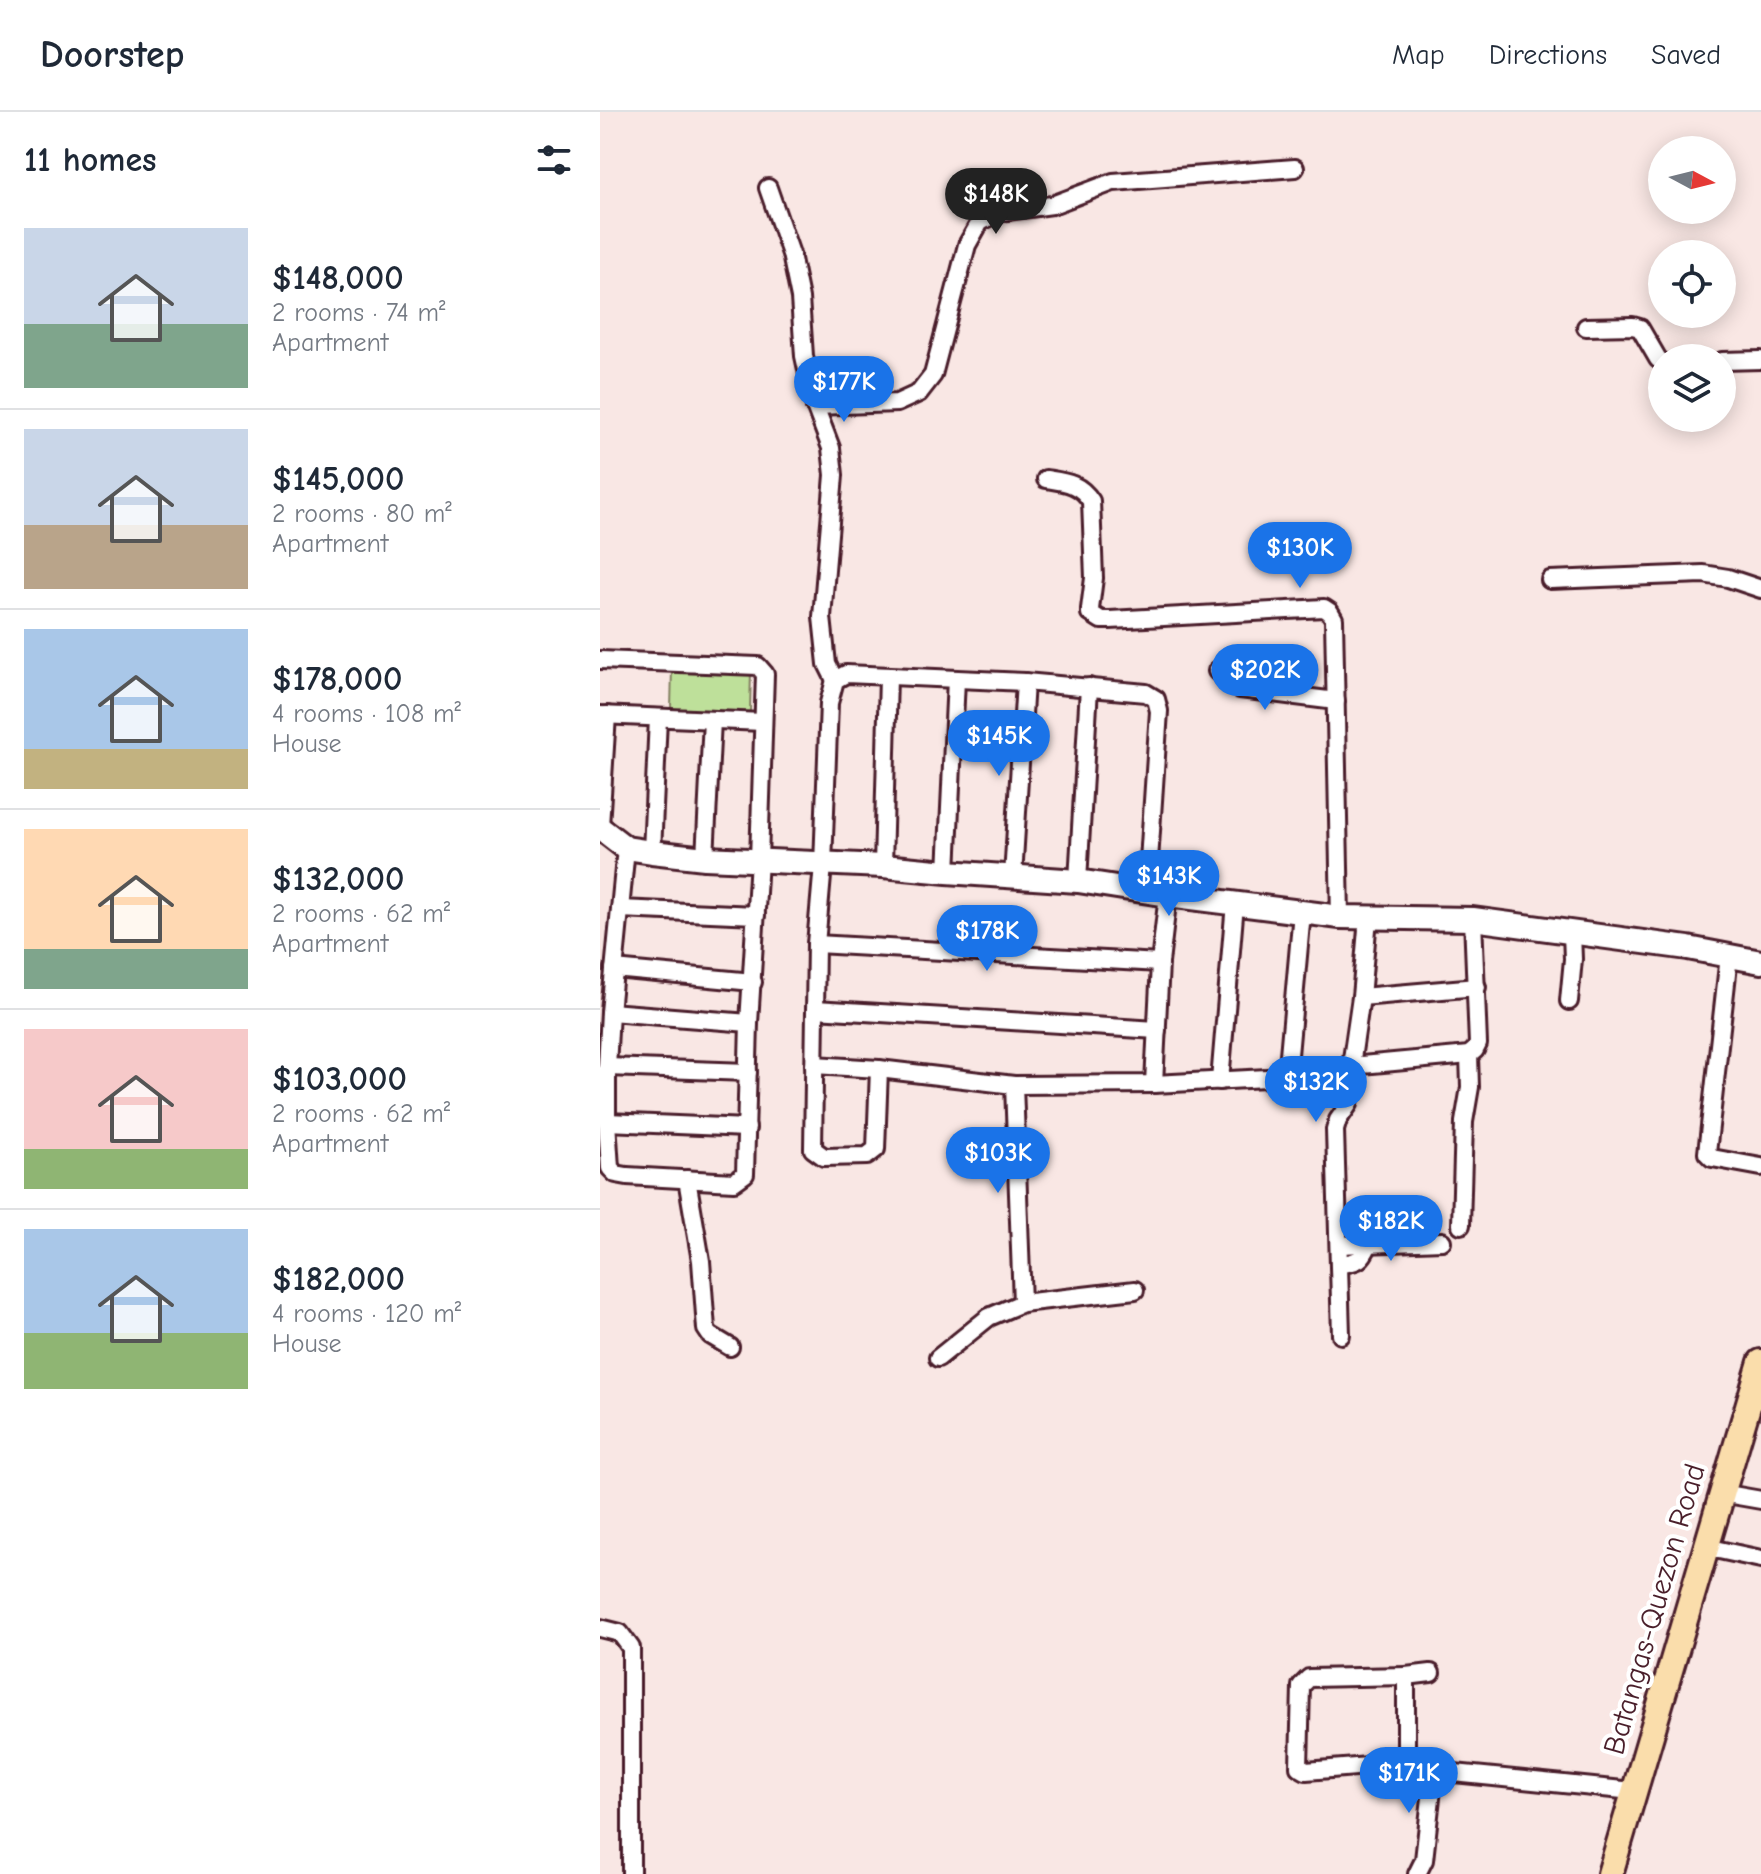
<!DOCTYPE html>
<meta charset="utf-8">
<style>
body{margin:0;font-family:"Comic Neue",sans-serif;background:#f2f2f3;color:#1f2937;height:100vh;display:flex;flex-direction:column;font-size:30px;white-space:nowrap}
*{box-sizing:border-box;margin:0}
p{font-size:26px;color:#747a83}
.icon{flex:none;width:44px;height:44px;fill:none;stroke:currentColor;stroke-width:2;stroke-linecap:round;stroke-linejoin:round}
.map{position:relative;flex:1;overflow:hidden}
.sheet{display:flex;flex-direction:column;background:#fff;width:600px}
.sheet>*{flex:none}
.needle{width:52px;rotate:97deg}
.controls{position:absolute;left:1048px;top:24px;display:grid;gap:16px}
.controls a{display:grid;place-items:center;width:88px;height:88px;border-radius:50%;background:#fff;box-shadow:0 4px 20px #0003;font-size:40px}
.price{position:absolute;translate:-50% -68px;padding:0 18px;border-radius:28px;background:#1a73e8;color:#fff;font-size:26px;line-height:52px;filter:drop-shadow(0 2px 4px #0008)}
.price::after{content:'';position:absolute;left:50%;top:48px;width:24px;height:18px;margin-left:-12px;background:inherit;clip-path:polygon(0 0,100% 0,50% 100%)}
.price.selected{background:#222;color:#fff}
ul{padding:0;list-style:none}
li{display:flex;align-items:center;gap:24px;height:200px;padding:0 24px}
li+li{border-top:2px solid #e0e1e3}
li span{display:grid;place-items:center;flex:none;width:224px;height:160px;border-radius:0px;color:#555}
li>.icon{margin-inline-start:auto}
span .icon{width:96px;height:96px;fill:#fffc;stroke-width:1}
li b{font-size:34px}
h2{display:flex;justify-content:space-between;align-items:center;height:96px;padding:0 24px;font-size:34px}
header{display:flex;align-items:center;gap:48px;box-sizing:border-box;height:112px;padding:0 40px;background:#fff;border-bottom:2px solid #e0e1e3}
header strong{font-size:38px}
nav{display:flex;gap:44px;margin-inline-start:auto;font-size:28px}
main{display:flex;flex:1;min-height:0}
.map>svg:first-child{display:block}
.garden{fill:#bee09a;stroke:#848062;stroke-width:2}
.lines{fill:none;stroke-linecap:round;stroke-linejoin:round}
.street-casing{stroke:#4a1f2b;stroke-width:22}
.secondary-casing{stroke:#4a1f2b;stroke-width:28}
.primary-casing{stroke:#4a1f2b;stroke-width:30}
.street{stroke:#fff;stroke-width:16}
.secondary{stroke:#fff;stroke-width:22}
.primary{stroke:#faddab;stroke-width:24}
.labels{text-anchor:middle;stroke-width:8;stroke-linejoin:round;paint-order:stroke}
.street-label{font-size:30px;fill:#4a1f2b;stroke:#fff}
</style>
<header>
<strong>Doorstep</strong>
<nav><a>Map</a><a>Directions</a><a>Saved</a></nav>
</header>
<main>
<section class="sheet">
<h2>11 homes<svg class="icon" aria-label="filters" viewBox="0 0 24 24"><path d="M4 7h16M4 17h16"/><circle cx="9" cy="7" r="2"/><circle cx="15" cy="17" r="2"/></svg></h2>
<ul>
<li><span style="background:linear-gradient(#c9d6e8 60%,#7fa58c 0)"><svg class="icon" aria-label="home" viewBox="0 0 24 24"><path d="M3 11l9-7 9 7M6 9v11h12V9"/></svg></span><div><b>$148,000</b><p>2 rooms · 74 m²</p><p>Apartment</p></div></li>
<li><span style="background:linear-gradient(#c9d6e8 60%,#b9a48a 0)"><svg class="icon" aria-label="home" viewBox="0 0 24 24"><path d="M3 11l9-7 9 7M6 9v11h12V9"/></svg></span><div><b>$145,000</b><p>2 rooms · 80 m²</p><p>Apartment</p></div></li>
<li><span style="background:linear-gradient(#a9c7e8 75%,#c2b280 0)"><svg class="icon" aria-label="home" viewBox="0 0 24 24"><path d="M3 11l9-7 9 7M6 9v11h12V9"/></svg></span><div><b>$178,000</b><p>4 rooms · 108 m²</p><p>House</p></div></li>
<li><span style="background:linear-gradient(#ffd9b3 75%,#7fa58c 0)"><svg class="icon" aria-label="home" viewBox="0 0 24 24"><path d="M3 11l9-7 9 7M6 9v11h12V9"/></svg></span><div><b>$132,000</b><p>2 rooms · 62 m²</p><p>Apartment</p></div></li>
<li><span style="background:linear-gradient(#f6c9c9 75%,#8fb573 0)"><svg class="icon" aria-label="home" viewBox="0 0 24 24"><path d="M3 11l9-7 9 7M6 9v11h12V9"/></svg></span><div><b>$103,000</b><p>2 rooms · 62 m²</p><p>Apartment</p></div></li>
<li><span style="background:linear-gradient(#a9c7e8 65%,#8fb573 0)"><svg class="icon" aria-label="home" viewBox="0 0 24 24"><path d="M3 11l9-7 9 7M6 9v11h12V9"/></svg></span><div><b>$182,000</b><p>4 rooms · 120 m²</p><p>House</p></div></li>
</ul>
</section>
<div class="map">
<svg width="1161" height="1762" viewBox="0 0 1161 1762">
<rect width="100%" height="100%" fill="#f9e7e4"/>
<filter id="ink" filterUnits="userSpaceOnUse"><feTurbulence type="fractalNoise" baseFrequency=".0125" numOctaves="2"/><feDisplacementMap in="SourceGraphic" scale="16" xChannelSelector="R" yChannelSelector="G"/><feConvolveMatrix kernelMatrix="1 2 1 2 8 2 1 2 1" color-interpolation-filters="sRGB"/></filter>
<g filter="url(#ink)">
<!-- garden -->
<polygon class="garden" points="72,555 151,557 150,600 71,598"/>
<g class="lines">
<defs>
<g id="street">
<polyline points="168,76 191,142 200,186 204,244 215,294 231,336 234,363 222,505 227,552 235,568"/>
<polyline points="986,215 1033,214 1040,216 1058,247 1062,250"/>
<polyline points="1122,249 1161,248"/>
<polyline points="215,294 297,291 319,281 333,263 367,133 380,110 400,100 452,93 513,70 695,56"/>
<path d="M446 367C465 370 480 371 491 389L494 466 490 497V501L501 508H510L724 496 730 500 734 507 740 805"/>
<polyline points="950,468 1103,462 1128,466 1161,477"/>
<polyline points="0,548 158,554 165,562 159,748 149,911 145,1062 134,1070 27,1064 16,1062 10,1056 7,1010 7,955 10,900 26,736"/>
<polyline points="617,559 640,577 736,589"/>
<polyline points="0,603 163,610"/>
<polyline points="0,714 7,603"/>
<polyline points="52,740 58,606"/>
<polyline points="105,746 112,608"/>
<polyline points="283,754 288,565"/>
<polyline points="347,760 356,567"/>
<polyline points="413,765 425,570"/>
<polyline points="478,769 489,575"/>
<polyline points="20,797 156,803"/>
<polyline points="216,832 560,851"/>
<polyline points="1129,844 1107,1041 1112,1046 1161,1055"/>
<polyline points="14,857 153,870"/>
<polyline points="761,885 877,875"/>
<polyline points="969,889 973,847 972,821"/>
<polyline points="215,897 557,918"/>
<polyline points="10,900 149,911"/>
<polyline points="214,953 279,957 414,973 554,972 687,965 751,954 869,943 875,938 878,932 873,807"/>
<polyline points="7,955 148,960"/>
<polyline points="279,957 276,1037 267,1044 224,1045 213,1037 216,832 223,753 229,591 235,568 246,562 425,570 546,581 556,587 559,599 547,779"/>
<polyline points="687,965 702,800"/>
<polyline points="620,969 635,791"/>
<polyline points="554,972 560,851 568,783"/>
<polyline points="414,973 422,1191"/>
<polyline points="7,1010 147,1016"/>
<polyline points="87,1067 101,1149 106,1217 110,1223 130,1235"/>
<polyline points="861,1113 864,1010 870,975 869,943"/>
<polyline points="739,1133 842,1129"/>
<path d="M739 1153C758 1149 761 1150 769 1132"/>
<polyline points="741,1223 735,1018 738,1008 749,992 750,984 751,954 761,885 768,806"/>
<polyline points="338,1246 389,1205 422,1191 535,1178"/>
<polyline points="1121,1381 1161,1388"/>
<polyline points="1105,1435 1161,1447"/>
<polyline points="0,1516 20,1521 31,1536 31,1762"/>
<polyline points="806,1564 831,1561"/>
<polyline points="806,1651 806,1564 709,1566 701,1574 699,1655 706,1659 806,1651 834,1659 1033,1679"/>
<polyline points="817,1762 824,1748 834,1659"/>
</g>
<polyline id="secondary" points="0,716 26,736 52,740 105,746 283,754 347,760 478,769 568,783 740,805 873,807 1088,836 1161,850"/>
<polyline id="primary" points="1010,1762 1161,1250"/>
</defs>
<!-- street casing -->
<use href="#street" class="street-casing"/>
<!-- secondary casing -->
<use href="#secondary" class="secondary-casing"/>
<!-- primary casing -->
<use href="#primary" class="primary-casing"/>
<!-- street -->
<use href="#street" class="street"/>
<!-- secondary -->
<use href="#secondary" class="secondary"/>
<!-- primary -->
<use href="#primary" class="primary"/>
</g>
</g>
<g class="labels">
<!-- street labels -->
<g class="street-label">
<text transform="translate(1054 1497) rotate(-74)" y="10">Batangas-Quezon Road</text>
</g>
</g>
</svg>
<div class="controls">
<a><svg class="needle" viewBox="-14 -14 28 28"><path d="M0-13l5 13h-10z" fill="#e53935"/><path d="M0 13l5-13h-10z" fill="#747a83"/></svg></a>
<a><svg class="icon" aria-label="locate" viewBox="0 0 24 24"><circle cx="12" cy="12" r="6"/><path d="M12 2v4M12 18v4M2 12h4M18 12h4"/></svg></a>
<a><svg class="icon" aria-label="layers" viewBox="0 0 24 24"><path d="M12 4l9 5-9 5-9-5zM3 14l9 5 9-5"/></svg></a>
</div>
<b class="price selected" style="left:396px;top:124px">$148K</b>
<b class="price" style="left:244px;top:312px">$177K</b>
<b class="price" style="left:700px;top:478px">$130K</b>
<b class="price" style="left:665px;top:600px">$202K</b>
<b class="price" style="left:399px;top:666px">$145K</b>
<b class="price" style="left:569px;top:806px">$143K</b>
<b class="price" style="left:387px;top:861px">$178K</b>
<b class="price" style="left:716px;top:1012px">$132K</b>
<b class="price" style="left:398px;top:1083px">$103K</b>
<b class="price" style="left:791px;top:1151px">$182K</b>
<b class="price" style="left:809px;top:1703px">$171K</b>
</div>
</main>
